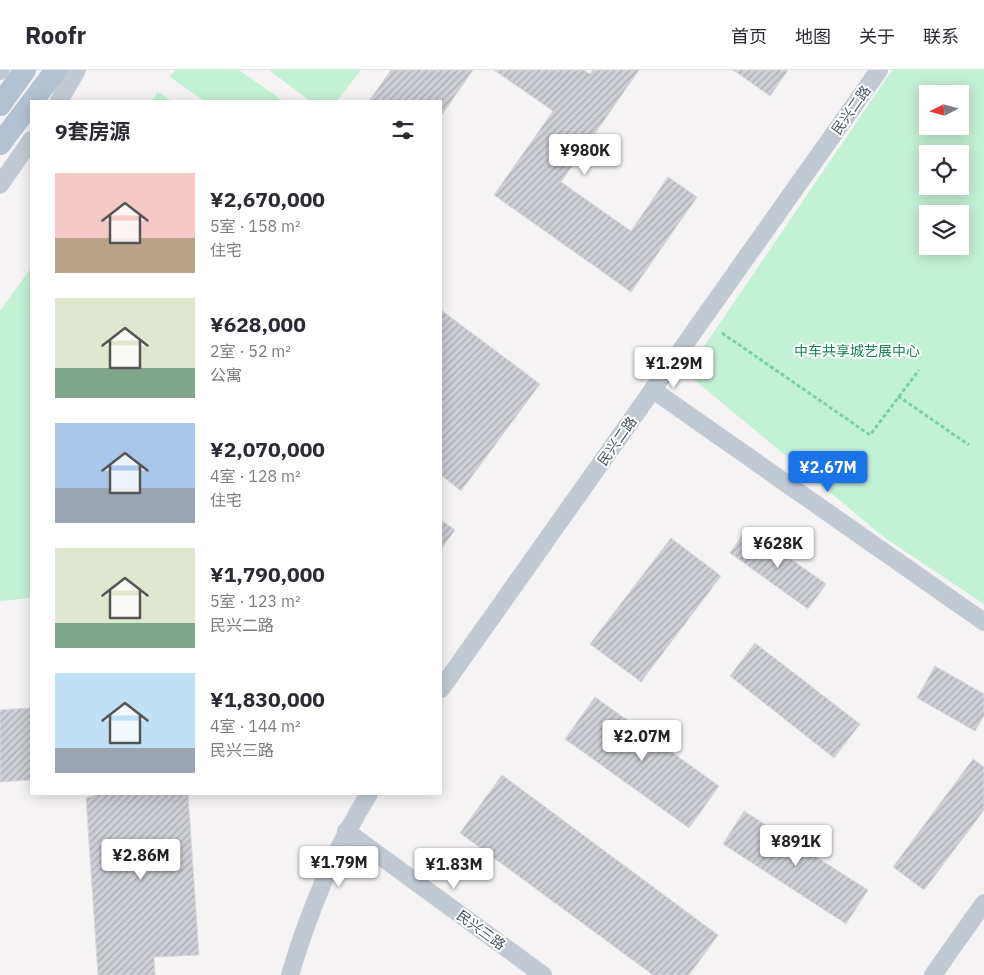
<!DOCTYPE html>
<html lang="zh">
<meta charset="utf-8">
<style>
body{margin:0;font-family:"IBM Plex Sans","Noto Sans SC",sans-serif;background:#f2f2f3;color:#2b2b33;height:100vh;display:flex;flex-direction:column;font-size:19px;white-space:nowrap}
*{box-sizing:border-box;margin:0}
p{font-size:16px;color:#7c7c81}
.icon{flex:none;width:28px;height:28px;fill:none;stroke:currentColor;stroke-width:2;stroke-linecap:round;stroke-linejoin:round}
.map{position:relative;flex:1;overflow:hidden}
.side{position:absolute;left:30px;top:30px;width:412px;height:695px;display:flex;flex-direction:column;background:#fff;border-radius:0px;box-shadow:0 2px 12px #0003}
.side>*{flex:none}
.needle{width:32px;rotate:264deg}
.buttons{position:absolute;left:919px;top:15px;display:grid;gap:10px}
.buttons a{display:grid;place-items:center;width:50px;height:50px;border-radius:0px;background:#fff;box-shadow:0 2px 12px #0003;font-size:25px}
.price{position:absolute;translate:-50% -42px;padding:0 11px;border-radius:5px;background:#fff;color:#222;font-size:16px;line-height:32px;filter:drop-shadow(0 1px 2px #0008)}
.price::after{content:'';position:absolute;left:50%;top:30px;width:15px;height:11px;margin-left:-8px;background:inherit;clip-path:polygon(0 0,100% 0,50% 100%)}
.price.active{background:#1a73e8;color:#fff}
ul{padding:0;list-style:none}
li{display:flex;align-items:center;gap:15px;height:125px;padding:0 25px}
li span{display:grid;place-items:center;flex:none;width:140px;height:100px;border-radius:0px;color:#555}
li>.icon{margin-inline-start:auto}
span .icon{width:60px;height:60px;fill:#fffc;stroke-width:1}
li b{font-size:21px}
h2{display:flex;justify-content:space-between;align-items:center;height:60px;padding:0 25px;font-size:21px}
header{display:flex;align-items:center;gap:30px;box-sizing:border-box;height:70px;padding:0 25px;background:#fff;border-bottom:1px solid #e1e1e2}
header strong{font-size:24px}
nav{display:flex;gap:28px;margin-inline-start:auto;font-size:18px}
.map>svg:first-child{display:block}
.park{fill:#c3f1d5;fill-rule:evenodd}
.building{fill:url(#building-hatch);stroke:#d7d9de}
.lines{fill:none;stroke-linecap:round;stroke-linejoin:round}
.path{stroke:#7ad0a6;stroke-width:3;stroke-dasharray:4 2.5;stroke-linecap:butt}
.minor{stroke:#c1cad2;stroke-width:18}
.major{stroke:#b3c2d1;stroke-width:22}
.labels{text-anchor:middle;stroke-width:4;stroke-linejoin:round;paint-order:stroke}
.street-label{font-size:14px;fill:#4a5661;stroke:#fff}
.park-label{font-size:14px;fill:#17864f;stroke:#fff}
</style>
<header>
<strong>Roofr</strong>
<nav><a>首页</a><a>地图</a><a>关于</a><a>联系</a></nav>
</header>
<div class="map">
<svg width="984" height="905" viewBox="0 0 984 905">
<defs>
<pattern id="building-hatch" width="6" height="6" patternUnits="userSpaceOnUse" patternTransform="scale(1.25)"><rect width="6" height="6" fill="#cdcfd5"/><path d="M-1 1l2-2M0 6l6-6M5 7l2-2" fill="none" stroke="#a8abb0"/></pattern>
</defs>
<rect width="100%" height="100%" fill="#f5f3f3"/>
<!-- park -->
<g class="park">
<polygon points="175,0 239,0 283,31 204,31 170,7"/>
<polygon points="269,0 361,0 337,31 310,31"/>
<path d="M892 0H984V534L885 468 686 303ZM928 24H960V56H928ZM928 84H960V116H928ZM928 144H960V176H928Z"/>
<polygon points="158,22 172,31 151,31"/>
<polygon points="31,198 31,528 0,531 0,241"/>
</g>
<!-- building -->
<g class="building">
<polygon points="391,0 473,0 441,46 441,31 369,31"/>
<polygon points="494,0 583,0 590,4 593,0 639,0 561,112 631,161 668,107 697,127 631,222 494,125 553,41"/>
<polygon points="733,0 788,0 770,26"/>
<polygon points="441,240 540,314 461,421 441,405"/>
<polygon points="441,450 455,460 441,479"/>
<polygon points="747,458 826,514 808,539 730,483"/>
<polygon points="671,468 721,506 641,612 590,574"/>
<polygon points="755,573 860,654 834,688 730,606"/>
<polygon points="935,596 984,624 984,646 975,661 917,628"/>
<polygon points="595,627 719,716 689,758 565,669"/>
<polygon points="31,638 31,710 0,712 0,640"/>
<polygon points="973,689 984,697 984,740 924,820 893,797"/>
<polygon points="502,705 718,865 689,905 653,905 460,763"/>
<polygon points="100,724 188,724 199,885 154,887 155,905 98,905 86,728"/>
<polygon points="744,741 868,820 846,854 723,774"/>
</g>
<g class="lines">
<!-- path -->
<g class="path">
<polyline points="722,263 870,365 919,300"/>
<polyline points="898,326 969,375"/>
</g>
<!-- minor -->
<g class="minor">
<polyline points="0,1 1,0"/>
<polyline points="59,31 77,0"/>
<polyline points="0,115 31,70"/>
<polyline points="653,320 984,552"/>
<polyline points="441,619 879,0"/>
<polyline points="346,761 543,905"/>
<path d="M290 905C309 841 334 780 369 724"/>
<polyline points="933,905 984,833"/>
</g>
<!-- major -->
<g class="major">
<polyline points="0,35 25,0"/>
<polyline points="0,74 56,0"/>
</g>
</g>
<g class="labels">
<!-- street labels -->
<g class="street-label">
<text transform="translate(851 40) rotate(-55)" y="5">民兴二路</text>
<text transform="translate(617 371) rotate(-55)" y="5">民兴二路</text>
<text transform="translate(481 860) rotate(36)" y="5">民兴三路</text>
</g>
<!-- park labels -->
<g class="park-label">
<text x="857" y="286">中车共享城艺展中心</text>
</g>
</g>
</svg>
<div class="buttons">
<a><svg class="needle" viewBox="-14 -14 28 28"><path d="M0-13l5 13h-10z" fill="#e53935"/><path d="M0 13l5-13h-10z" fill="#7c7c81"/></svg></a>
<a><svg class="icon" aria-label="locate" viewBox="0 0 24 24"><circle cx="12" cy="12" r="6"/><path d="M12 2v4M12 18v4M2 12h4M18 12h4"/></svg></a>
<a><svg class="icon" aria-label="layers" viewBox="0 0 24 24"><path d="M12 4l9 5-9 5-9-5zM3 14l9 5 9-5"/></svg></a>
</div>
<b class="price" style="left:585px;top:106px">¥980K</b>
<b class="price" style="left:674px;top:319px">¥1.29M</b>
<b class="price active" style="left:828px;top:423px">¥2.67M</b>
<b class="price" style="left:778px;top:499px">¥628K</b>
<b class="price" style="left:642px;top:692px">¥2.07M</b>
<b class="price" style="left:796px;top:797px">¥891K</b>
<b class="price" style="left:141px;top:811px">¥2.86M</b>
<b class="price" style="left:339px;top:818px">¥1.79M</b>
<b class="price" style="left:454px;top:820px">¥1.83M</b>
<section class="side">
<h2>9套房源<svg class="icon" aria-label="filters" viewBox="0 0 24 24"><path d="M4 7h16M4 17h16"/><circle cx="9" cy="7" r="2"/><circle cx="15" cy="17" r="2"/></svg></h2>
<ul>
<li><span style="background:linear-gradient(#f6c9c9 65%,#b9a48a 0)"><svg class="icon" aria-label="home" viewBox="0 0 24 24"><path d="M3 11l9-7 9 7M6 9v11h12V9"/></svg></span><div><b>¥2,670,000</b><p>5室 · 158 m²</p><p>住宅</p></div></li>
<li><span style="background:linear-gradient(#dfe7d0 70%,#7fa58c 0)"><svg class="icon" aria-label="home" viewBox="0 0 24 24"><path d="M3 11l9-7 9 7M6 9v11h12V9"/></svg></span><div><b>¥628,000</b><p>2室 · 52 m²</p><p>公寓</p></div></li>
<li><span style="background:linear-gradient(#a9c7e8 65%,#9aa5b1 0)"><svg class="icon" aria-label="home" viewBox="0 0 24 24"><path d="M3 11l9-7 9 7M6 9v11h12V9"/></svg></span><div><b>¥2,070,000</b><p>4室 · 128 m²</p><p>住宅</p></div></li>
<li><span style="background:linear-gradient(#dfe7d0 75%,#7fa58c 0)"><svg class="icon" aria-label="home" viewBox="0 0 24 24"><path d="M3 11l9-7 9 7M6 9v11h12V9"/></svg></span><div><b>¥1,790,000</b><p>5室 · 123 m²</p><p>民兴二路</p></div></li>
<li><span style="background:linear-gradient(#bfe0f5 75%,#9aa5b1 0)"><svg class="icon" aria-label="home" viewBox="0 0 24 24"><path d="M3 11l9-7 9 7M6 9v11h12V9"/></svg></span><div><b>¥1,830,000</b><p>4室 · 144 m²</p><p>民兴三路</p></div></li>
</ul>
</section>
</div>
